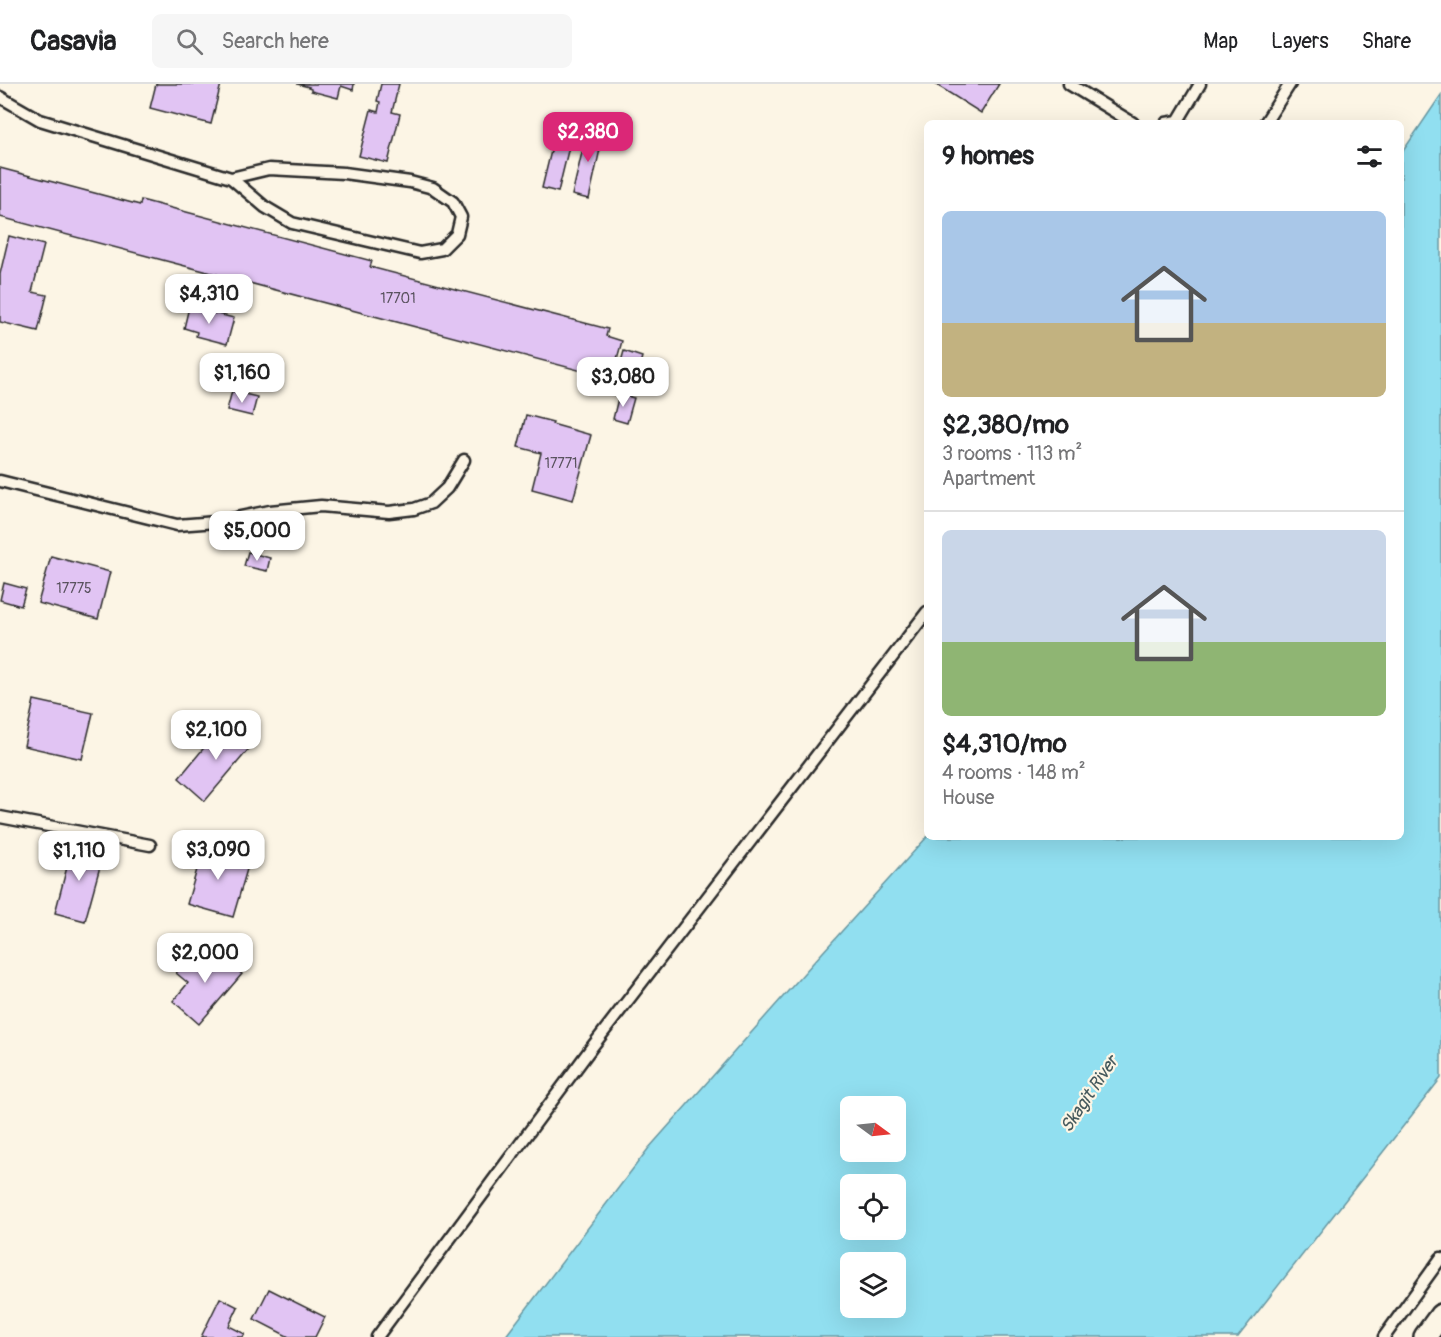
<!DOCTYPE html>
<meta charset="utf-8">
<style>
body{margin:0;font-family:Pangolin,sans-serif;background:#f6f6f6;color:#202124;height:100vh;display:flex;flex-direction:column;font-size:22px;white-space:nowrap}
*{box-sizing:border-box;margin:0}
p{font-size:20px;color:#757577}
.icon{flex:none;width:33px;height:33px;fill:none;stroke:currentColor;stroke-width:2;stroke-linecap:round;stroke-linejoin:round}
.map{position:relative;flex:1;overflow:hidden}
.details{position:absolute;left:924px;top:36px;width:480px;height:720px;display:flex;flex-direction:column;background:#fff;border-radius:9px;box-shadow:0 6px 24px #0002}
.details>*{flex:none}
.needle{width:39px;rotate:105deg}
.buttons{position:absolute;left:840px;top:1012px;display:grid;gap:12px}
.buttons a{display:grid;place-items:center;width:66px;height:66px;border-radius:9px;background:#fff;box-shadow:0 6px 24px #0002;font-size:30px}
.price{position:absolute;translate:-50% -51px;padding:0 14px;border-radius:12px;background:#fff;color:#222;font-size:20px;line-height:39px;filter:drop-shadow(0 2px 3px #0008)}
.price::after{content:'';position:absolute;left:50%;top:36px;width:18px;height:14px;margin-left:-9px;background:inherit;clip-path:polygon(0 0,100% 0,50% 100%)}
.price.selected{background:#db2777;color:#fff}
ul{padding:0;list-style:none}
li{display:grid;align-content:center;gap:12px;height:318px;padding:0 18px}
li+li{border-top:2px solid #e0e0e0}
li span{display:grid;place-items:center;height:186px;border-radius:9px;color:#555}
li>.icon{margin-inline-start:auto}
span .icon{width:108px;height:108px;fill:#fffc;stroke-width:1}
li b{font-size:26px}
h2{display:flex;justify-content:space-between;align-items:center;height:72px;padding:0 18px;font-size:26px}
header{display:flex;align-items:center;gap:36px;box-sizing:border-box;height:84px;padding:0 30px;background:#fff;border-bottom:2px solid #e0e0e0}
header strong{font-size:28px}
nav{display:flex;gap:33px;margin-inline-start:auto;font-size:21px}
.search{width:420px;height:54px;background:#f6f6f6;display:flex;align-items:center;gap:15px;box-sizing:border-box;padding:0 21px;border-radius:9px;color:#757577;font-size:22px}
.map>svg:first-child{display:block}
.water{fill:#91dff0;stroke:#6897a1;stroke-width:1.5;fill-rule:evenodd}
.building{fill:#e1c4f3;stroke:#2b2b2b;stroke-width:1.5}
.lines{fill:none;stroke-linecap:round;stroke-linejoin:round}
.lane-casing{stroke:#2b2b2b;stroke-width:15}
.street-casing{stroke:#2b2b2b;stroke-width:26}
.lane{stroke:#fcf5e5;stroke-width:10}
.street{stroke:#fcf5e5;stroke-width:21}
.labels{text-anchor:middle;stroke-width:4.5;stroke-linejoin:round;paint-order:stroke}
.number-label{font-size:14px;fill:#58515d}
.water-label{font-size:18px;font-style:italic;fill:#44585c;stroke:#fcf5e5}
</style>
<header>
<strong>Casavia</strong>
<div class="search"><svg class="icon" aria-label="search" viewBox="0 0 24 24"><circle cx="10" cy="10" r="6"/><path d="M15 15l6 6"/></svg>Search here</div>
<nav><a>Map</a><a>Layers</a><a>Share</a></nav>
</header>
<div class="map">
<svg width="1441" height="1253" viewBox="0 0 1441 1253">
<rect width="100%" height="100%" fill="#fcf5e5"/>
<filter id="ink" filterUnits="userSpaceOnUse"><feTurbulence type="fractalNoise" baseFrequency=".0167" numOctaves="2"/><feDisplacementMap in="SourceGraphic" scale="12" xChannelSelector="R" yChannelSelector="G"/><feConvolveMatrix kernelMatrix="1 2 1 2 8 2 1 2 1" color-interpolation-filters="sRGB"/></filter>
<g filter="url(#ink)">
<!-- water -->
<path class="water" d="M1441 11V994L1238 1253H505L648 1065 813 879 927 753H1401V70ZM850 1023H896V1068H850ZM850 1101H896V1146H850ZM850 1179H896V1224H850Z"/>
<!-- building -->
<g class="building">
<polygon points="156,0 221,0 211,40 150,24"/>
<polygon points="297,0 354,0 353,6 341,2 338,14 311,7 311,5 308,4 309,3"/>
<polygon points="381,0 399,0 392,28 400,30 388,79 359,72 371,26 378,28 380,18 377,17"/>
<polygon points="935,0 999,0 981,29"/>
<polygon points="559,34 575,38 558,108 542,104"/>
<polygon points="588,43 604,47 589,115 572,111"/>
<polygon points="0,84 140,121 141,116 372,177 370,183 608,245 606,252 622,257 612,293 598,290 597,291 0,133"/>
<polygon points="9,152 44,161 32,208 47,211 38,247 0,238 0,190"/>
<polygon points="189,223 234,234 227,260 196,252 197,248 184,244"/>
<polygon points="624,267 642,273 637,290 619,285"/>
<polygon points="232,307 257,313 252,332 227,326"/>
<polygon points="619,310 634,314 627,339 613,335"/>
<polygon points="526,331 553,338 552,340 591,351 573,416 532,405 541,369 518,363"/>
<polygon points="248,468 270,474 267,487 244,482"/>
<polygon points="51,472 110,488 98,535 38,519"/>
<polygon points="4,499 26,505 21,522 0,516"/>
<polygon points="34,616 93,629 82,675 24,662"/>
<polygon points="226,637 253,660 205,717 179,694"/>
<polygon points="73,760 104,768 85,837 55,829"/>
<polygon points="204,761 250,775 233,833 187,820"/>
<polygon points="214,867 242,890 199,940 173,917 188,899 176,889 194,868 205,878"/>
<polygon points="269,1205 325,1233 315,1253 289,1253 254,1235"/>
<polygon points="220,1214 238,1223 229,1242 245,1250 243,1253 201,1253"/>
</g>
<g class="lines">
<defs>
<g id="lane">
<polyline points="1069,0 1133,39"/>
<polyline points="0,13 40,36 231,94 265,123 292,139 420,169 442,165 457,150 461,133 453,118 433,104 410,98 344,89 269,85 231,94"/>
<polyline points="1166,39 1178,37 1200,0"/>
<polyline points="1265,39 1290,0"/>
<polyline points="0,397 177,441 216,438 270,427 321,422 389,428 414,425 431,419 447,404 464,376"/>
<polyline points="0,733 150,761"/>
<polyline points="377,1253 592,963 927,528"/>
<polyline points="1384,1253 1441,1174"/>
</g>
<polyline id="street" points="1425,1253 1441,1231"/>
</defs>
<!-- lane casing -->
<use href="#lane" class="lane-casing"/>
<!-- street casing -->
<use href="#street" class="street-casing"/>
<!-- lane -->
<use href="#lane" class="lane"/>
<!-- street -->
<use href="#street" class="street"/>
</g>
</g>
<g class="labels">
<!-- number labels -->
<g class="number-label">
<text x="398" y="219">17701</text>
<text x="561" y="384">17771</text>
<text x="74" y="509">17775</text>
</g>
<!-- water labels -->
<g class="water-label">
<text transform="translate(1089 1010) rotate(-56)" y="6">Skagit River</text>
</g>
</g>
</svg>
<div class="buttons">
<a><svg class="needle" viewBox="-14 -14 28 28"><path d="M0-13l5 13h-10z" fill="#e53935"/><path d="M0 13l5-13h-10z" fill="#757577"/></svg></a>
<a><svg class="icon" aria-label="locate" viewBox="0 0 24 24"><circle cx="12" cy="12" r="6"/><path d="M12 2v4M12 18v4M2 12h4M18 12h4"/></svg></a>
<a><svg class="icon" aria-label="layers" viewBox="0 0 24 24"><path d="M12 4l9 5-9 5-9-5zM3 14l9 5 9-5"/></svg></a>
</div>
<b class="price selected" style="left:588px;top:79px">$2,380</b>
<b class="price" style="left:209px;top:241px">$4,310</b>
<b class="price" style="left:242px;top:320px">$1,160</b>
<b class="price" style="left:623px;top:324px">$3,080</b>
<b class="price" style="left:257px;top:478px">$5,000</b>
<b class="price" style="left:216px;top:677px">$2,100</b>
<b class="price" style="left:218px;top:797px">$3,090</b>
<b class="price" style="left:79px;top:798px">$1,110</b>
<b class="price" style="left:205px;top:900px">$2,000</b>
<section class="details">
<h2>9 homes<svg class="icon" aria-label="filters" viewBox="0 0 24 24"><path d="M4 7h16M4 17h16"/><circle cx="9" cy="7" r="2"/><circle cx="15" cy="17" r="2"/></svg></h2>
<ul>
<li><span style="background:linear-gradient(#a9c7e8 60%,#c2b280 0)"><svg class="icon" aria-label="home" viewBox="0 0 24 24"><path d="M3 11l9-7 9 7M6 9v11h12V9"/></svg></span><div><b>$2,380/mo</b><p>3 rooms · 113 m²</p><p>Apartment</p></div></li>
<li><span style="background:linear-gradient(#c9d6e8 60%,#8fb573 0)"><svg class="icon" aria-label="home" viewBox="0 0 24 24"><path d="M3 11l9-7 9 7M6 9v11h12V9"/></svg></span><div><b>$4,310/mo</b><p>4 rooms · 148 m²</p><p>House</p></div></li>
</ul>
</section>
</div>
